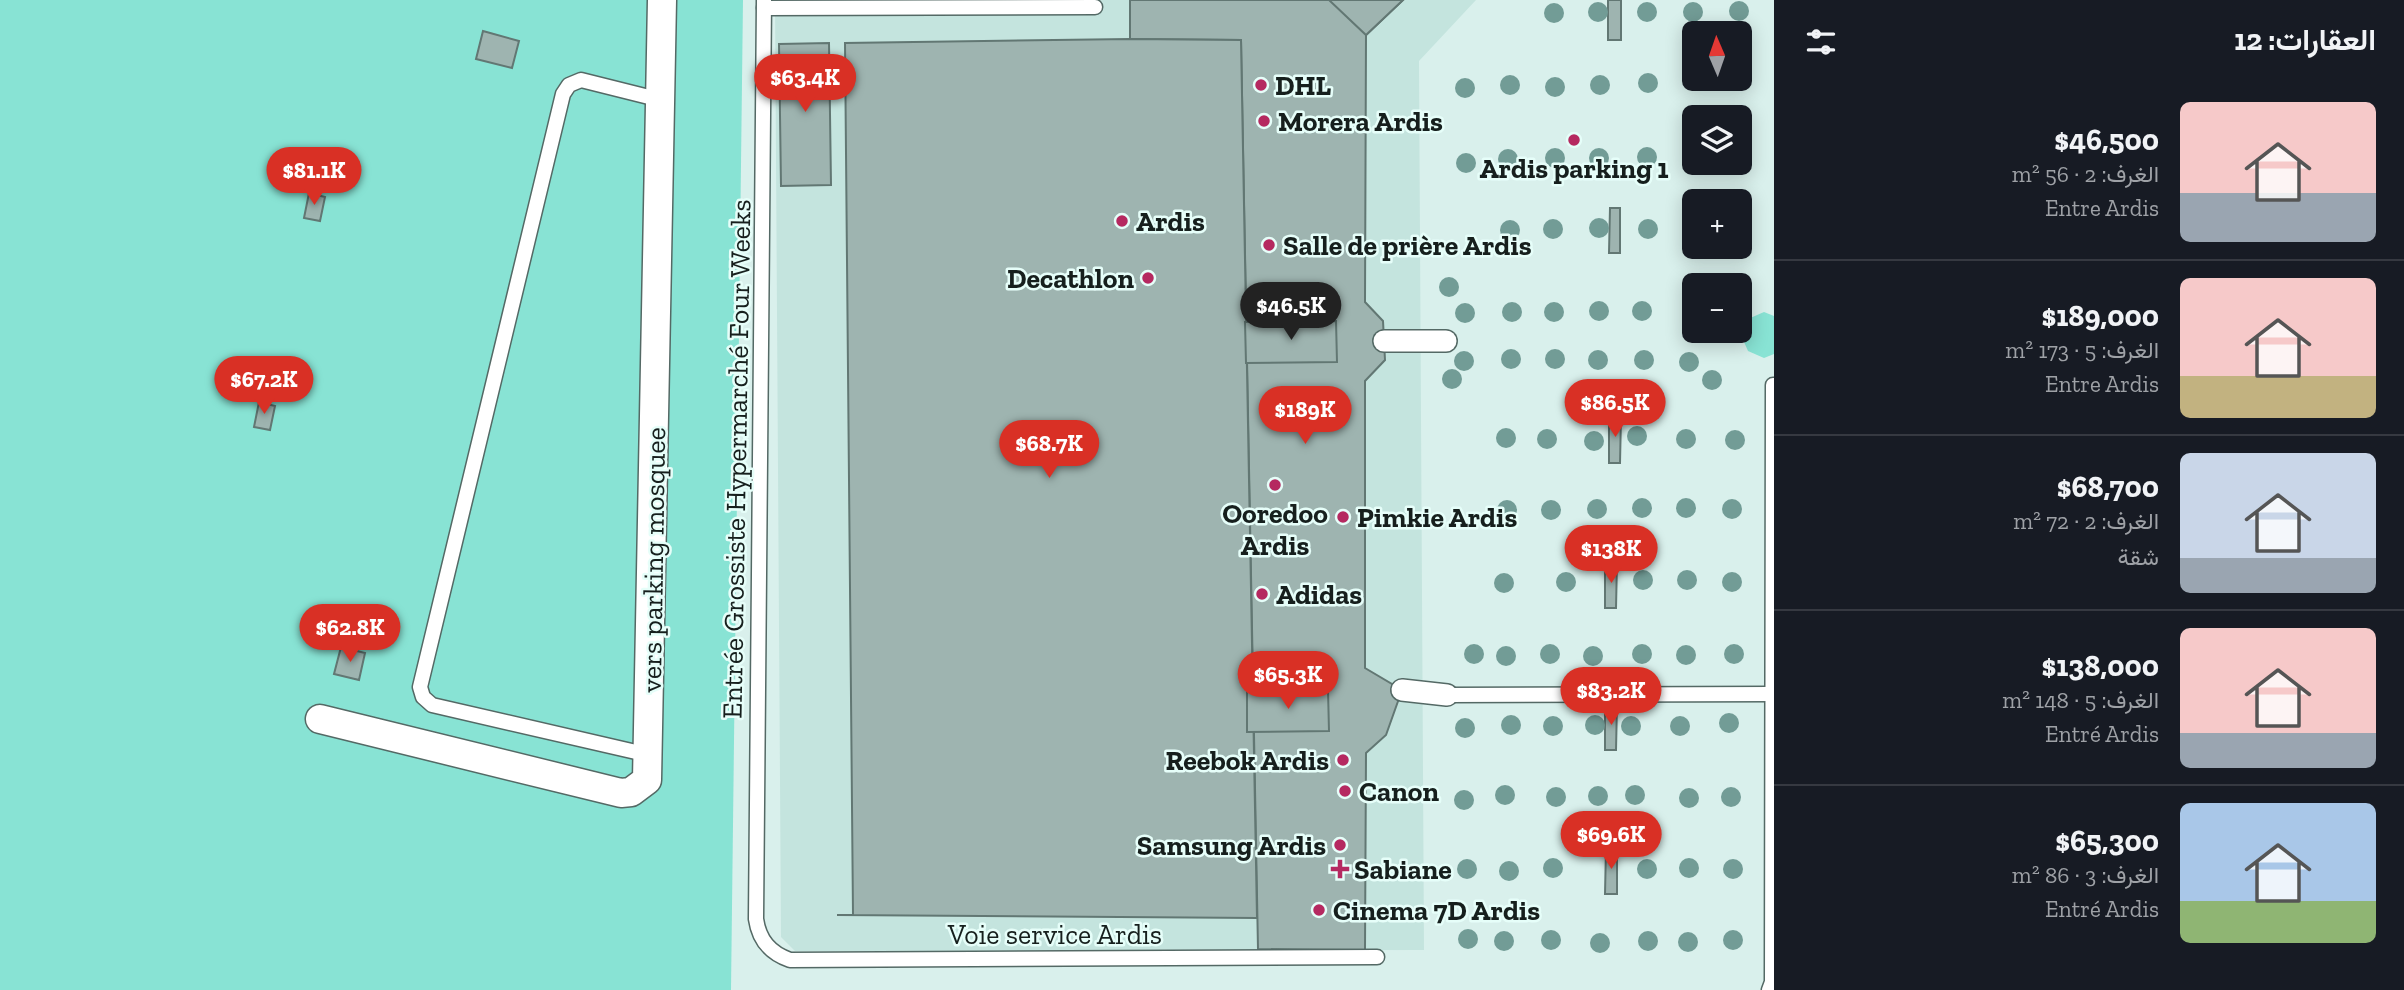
<!DOCTYPE html>
<html lang="ar">
<meta charset="utf-8">
<style>
body{margin:0;font-family:"Zilla Slab",Vazirmatn,serif;background:#242831;color:#f1f3f6;direction:rtl;height:100vh;display:flex;flex-direction:column;font-size:26px;white-space:nowrap}
*{box-sizing:border-box;margin:0}
p{font-size:23px;color:#9ea1a6}
.icon{flex:none;width:38px;height:38px;fill:none;stroke:currentColor;stroke-width:2;stroke-linecap:round;stroke-linejoin:round}
.map{position:relative;flex:1;overflow:hidden;direction:ltr}
.side{display:flex;flex-direction:column;background:#171b24;width:630px}
.side>*{flex:none}
.needle{width:46px;rotate:358deg}
.tools{position:absolute;left:1682px;top:21px;display:grid;gap:14px}
.tools a{display:grid;place-items:center;width:70px;height:70px;border-radius:10px;background:#171b24;box-shadow:0 4px 18px #0003;font-size:35px}
.price{position:absolute;translate:-50% -60px;padding:0 16px;border-radius:24px;background:#d93025;color:#fff;font-size:23px;line-height:46px;filter:drop-shadow(0 2px 4px #0008)}
.price::after{content:'';position:absolute;left:50%;top:42px;width:21px;height:16px;margin-left:-10px;background:inherit;clip-path:polygon(0 0,100% 0,50% 100%)}
.price.current{background:#222;color:#fff}
ul{padding:0;list-style:none}
li{display:flex;align-items:center;gap:21px;height:175px;padding:0 28px}
li+li{border-top:2px solid #363941}
li span{display:grid;place-items:center;flex:none;width:196px;height:140px;border-radius:10px;color:#555}
li>.icon{margin-inline-start:auto}
span .icon{width:84px;height:84px;fill:#fffc;stroke-width:1}
li b{font-size:30px}
h2{display:flex;justify-content:space-between;align-items:center;height:84px;padding:0 28px;font-size:30px}
main{display:flex;flex:1;min-height:0}
.map>svg:first-child{display:block}
.built{fill:#c4e4de}
.green{fill:#88e3d4}
.building{fill:#9eb4b0;stroke:#627773;stroke-width:2}
.lines{fill:none;stroke-linecap:round;stroke-linejoin:round}
.service-casing{stroke:#546965;stroke-width:17}
.pedestrian-casing{stroke:#546965;stroke-width:24}
.minor-casing{stroke:#546965;stroke-width:31}
.service{stroke:#fff;stroke-width:14}
.pedestrian{stroke:#fff;stroke-width:21}
.minor{stroke:#fff;stroke-width:28}
.tree{fill:#729c96}
.poi-dot{fill:#b52960;stroke:#e6fef9;stroke-width:2.5}
.labels{text-anchor:middle;stroke-width:5;stroke-linejoin:round;paint-order:stroke}
.poi-label{font-size:28px;font-weight:bold;fill:#161f1d;stroke:#e6fef9;text-anchor:start}
.street-label{font-size:28px;fill:#161f1d;stroke:#e6fef9}
</style>
<main>
<section class="side">
<h2>العقارات: 12<svg class="icon" aria-label="filters" viewBox="0 0 24 24"><path d="M4 7h16M4 17h16"/><circle cx="9" cy="7" r="2"/><circle cx="15" cy="17" r="2"/></svg></h2>
<ul>
<li><span style="background:linear-gradient(#f6c9c9 65%,#9aa5b1 0)"><svg class="icon" aria-label="home" viewBox="0 0 24 24"><path d="M3 11l9-7 9 7M6 9v11h12V9"/></svg></span><div><b>$46,500</b><p>الغرف: 2 · 56 m²</p><p>Entre Ardis</p></div></li>
<li><span style="background:linear-gradient(#f6c9c9 70%,#c2b280 0)"><svg class="icon" aria-label="home" viewBox="0 0 24 24"><path d="M3 11l9-7 9 7M6 9v11h12V9"/></svg></span><div><b>$189,000</b><p>الغرف: 5 · 173 m²</p><p>Entre Ardis</p></div></li>
<li><span style="background:linear-gradient(#c9d6e8 75%,#9aa5b1 0)"><svg class="icon" aria-label="home" viewBox="0 0 24 24"><path d="M3 11l9-7 9 7M6 9v11h12V9"/></svg></span><div><b>$68,700</b><p>الغرف: 2 · 72 m²</p><p>شقة</p></div></li>
<li><span style="background:linear-gradient(#f6c9c9 75%,#9aa5b1 0)"><svg class="icon" aria-label="home" viewBox="0 0 24 24"><path d="M3 11l9-7 9 7M6 9v11h12V9"/></svg></span><div><b>$138,000</b><p>الغرف: 5 · 148 m²</p><p>Entré Ardis</p></div></li>
<li><span style="background:linear-gradient(#a9c7e8 70%,#8fb573 0)"><svg class="icon" aria-label="home" viewBox="0 0 24 24"><path d="M3 11l9-7 9 7M6 9v11h12V9"/></svg></span><div><b>$65,300</b><p>الغرف: 3 · 86 m²</p><p>Entré Ardis</p></div></li>
</ul>
</section>
<div class="map">
<svg width="1774" height="990" viewBox="0 0 1774 990">
<rect width="100%" height="100%" fill="#d9f0ec"/>
<!-- built -->
<polygon class="built" points="775,0 1476,0 1419,61 1424,950 795,951 781,937"/>
<!-- green -->
<g class="green">
<polygon points="0,0 743,0 731,990 0,990"/>
<polygon points="1764,312 1774,316 1774,354 1764,358 1748,351 1741,335 1748,319"/>
</g>
<!-- building -->
<g class="building">
<polygon points="1130,0 1403,0 1366,35 1365,302 1383,321 1385,360 1365,381 1365,668 1402,690 1386,735 1366,753 1365,950 1258,949 1241,40 1130,39"/>
<polygon points="1329,0 1403,0 1366,35"/>
<rect x="1608" y="0" width="13" height="40"/>
<polygon points="483,31 519,41 512,68 476,59"/>
<polygon points="1130,39 1241,40 1257,918 837,915 853,915 845,43"/>
<polygon points="829,43 831,185 781,186 779,44"/>
<polygon points="309,193 325,197 320,221 304,218"/>
<polygon points="1610,208 1620,208 1620,253 1609,253"/>
<polygon points="1336,321 1337,362 1246,363 1245,322"/>
<polygon points="259,402 275,406 270,430 254,427"/>
<polygon points="1609,416 1621,417 1620,463 1609,463"/>
<polygon points="1605,562 1617,562 1616,608 1605,608"/>
<polygon points="341,647 365,653 359,680 334,674"/>
<polygon points="1328,690 1329,731 1247,732 1247,691"/>
<polygon points="1605,704 1617,704 1616,750 1605,750"/>
<polygon points="1606,848 1617,848 1617,894 1605,894"/>
</g>
<g class="lines">
<defs>
<g id="service">
<path d="M764 0 756 919C759 940 770 953 790 960L1377 957"/>
<polyline points="764,8 1095,7"/>
<polyline points="1447,695 1774,694"/>
<polyline points="649,755 432,705 423,697 420,687 563,94 569,85 581,80 661,100"/>
<polyline points="1769,990 1772,982 1773,385"/>
</g>
<g id="pedestrian">
<polyline points="1384,341 1446,341"/>
<polyline points="1402,690 1447,695"/>
</g>
<polyline id="minor" points="320,719 621,793 631,792 647,780 662,0"/>
</defs>
<!-- service casing -->
<use href="#service" class="service-casing"/>
<!-- pedestrian casing -->
<use href="#pedestrian" class="pedestrian-casing"/>
<!-- minor casing -->
<use href="#minor" class="minor-casing"/>
<!-- service -->
<use href="#service" class="service"/>
<!-- pedestrian -->
<use href="#pedestrian" class="pedestrian"/>
<!-- minor -->
<use href="#minor" class="minor"/>
</g>
<!-- trees -->
<g class="tree">
<circle cx="1739" cy="11" r="10"/>
<circle cx="1598" cy="12" r="10"/>
<circle cx="1647" cy="12" r="10"/>
<circle cx="1693" cy="12" r="10"/>
<circle cx="1554" cy="13" r="10"/>
<circle cx="1648" cy="83" r="10"/>
<circle cx="1510" cy="85" r="10"/>
<circle cx="1600" cy="85" r="10"/>
<circle cx="1555" cy="87" r="10"/>
<circle cx="1465" cy="88" r="10"/>
<circle cx="1647" cy="157" r="10"/>
<circle cx="1555" cy="158" r="10"/>
<circle cx="1599" cy="158" r="10"/>
<circle cx="1508" cy="159" r="10"/>
<circle cx="1466" cy="163" r="10"/>
<circle cx="1599" cy="228" r="10"/>
<circle cx="1553" cy="229" r="10"/>
<circle cx="1648" cy="229" r="10"/>
<circle cx="1510" cy="230" r="10"/>
<circle cx="1449" cy="287" r="10"/>
<circle cx="1599" cy="311" r="10"/>
<circle cx="1642" cy="311" r="10"/>
<circle cx="1512" cy="312" r="10"/>
<circle cx="1554" cy="312" r="10"/>
<circle cx="1465" cy="313" r="10"/>
<circle cx="1511" cy="359" r="10"/>
<circle cx="1555" cy="359" r="10"/>
<circle cx="1598" cy="360" r="10"/>
<circle cx="1644" cy="360" r="10"/>
<circle cx="1464" cy="361" r="10"/>
<circle cx="1689" cy="362" r="10"/>
<circle cx="1452" cy="379" r="10"/>
<circle cx="1712" cy="380" r="10"/>
<circle cx="1637" cy="436" r="10"/>
<circle cx="1506" cy="438" r="10"/>
<circle cx="1547" cy="439" r="10"/>
<circle cx="1686" cy="439" r="10"/>
<circle cx="1735" cy="440" r="10"/>
<circle cx="1594" cy="441" r="10"/>
<circle cx="1642" cy="508" r="10"/>
<circle cx="1686" cy="508" r="10"/>
<circle cx="1597" cy="509" r="10"/>
<circle cx="1732" cy="509" r="10"/>
<circle cx="1507" cy="510" r="10"/>
<circle cx="1551" cy="510" r="10"/>
<circle cx="1643" cy="580" r="10"/>
<circle cx="1687" cy="580" r="10"/>
<circle cx="1566" cy="582" r="10"/>
<circle cx="1732" cy="582" r="10"/>
<circle cx="1504" cy="583" r="10"/>
<circle cx="1474" cy="654" r="10"/>
<circle cx="1550" cy="654" r="10"/>
<circle cx="1642" cy="654" r="10"/>
<circle cx="1734" cy="654" r="10"/>
<circle cx="1686" cy="655" r="10"/>
<circle cx="1506" cy="656" r="10"/>
<circle cx="1593" cy="656" r="10"/>
<circle cx="1729" cy="723" r="10"/>
<circle cx="1511" cy="725" r="10"/>
<circle cx="1595" cy="725" r="10"/>
<circle cx="1553" cy="726" r="10"/>
<circle cx="1631" cy="726" r="10"/>
<circle cx="1680" cy="726" r="10"/>
<circle cx="1465" cy="728" r="10"/>
<circle cx="1505" cy="795" r="10"/>
<circle cx="1635" cy="795" r="10"/>
<circle cx="1598" cy="796" r="10"/>
<circle cx="1556" cy="797" r="10"/>
<circle cx="1731" cy="797" r="10"/>
<circle cx="1689" cy="798" r="10"/>
<circle cx="1464" cy="800" r="10"/>
<circle cx="1553" cy="868" r="10"/>
<circle cx="1689" cy="868" r="10"/>
<circle cx="1467" cy="869" r="10"/>
<circle cx="1647" cy="869" r="10"/>
<circle cx="1733" cy="869" r="10"/>
<circle cx="1509" cy="871" r="10"/>
<circle cx="1468" cy="939" r="10"/>
<circle cx="1551" cy="940" r="10"/>
<circle cx="1733" cy="940" r="10"/>
<circle cx="1504" cy="941" r="10"/>
<circle cx="1648" cy="941" r="10"/>
<circle cx="1688" cy="942" r="10"/>
<circle cx="1600" cy="943" r="10"/>
</g>
<!-- markers -->
<g class="poi-dot">
<circle cx="1261" cy="85" r="7"/>
<circle cx="1264" cy="121" r="7"/>
<circle cx="1574" cy="140" r="7"/>
<circle cx="1122" cy="221" r="7"/>
<circle cx="1269" cy="245" r="7"/>
<circle cx="1148" cy="278" r="7"/>
<circle cx="1275" cy="485" r="7"/>
<circle cx="1343" cy="517" r="7"/>
<circle cx="1262" cy="594" r="7"/>
<circle cx="1343" cy="760" r="7"/>
<circle cx="1345" cy="791" r="7"/>
<circle cx="1340" cy="845" r="7"/>
<path d="M1336.5 858.5h7v7h7v7h-7v7h-7v-7h-7v-7h7z"/>
<circle cx="1319" cy="910" r="7"/>
</g>
<g class="labels">
<!-- poi labels -->
<g class="poi-label">
<text x="1275" y="95">DHL</text>
<text x="1278" y="131">Morera Ardis</text>
<text x="1574" y="178" text-anchor="middle">Ardis parking 1</text>
<text x="1136" y="231">Ardis</text>
<text x="1283" y="255">Salle de prière Ardis</text>
<text x="1134" y="288" text-anchor="end">Decathlon</text>
<text x="1275" y="523" text-anchor="middle">Ooredoo<tspan x="1275" dy="32">Ardis</tspan></text>
<text x="1357" y="527">Pimkie Ardis</text>
<text x="1276" y="604">Adidas</text>
<text x="1329" y="770" text-anchor="end">Reebok Ardis</text>
<text x="1359" y="801">Canon</text>
<text x="1326" y="855" text-anchor="end">Samsung Ardis</text>
<text x="1354" y="879">Sabiane</text>
<text x="1333" y="920">Cinema 7D Ardis</text>
</g>
<!-- street labels -->
<g class="street-label">
<text transform="translate(736 459) rotate(-89)" y="10">Entrée Grossiste Hypermarché Four Weeks</text>
<text transform="translate(653 560) rotate(-89)" y="10">vers parking mosquee</text>
<text x="1055" y="944">Voie service Ardis</text>
</g>
</g>
</svg>
<div class="tools">
<a><svg class="needle" viewBox="-14 -14 28 28"><path d="M0-13l5 13h-10z" fill="#e53935"/><path d="M0 13l5-13h-10z" fill="#9ea1a6"/></svg></a>
<a><svg class="icon" aria-label="layers" viewBox="0 0 24 24"><path d="M12 4l9 5-9 5-9-5zM3 14l9 5 9-5"/></svg></a>
<a>+</a>
<a>−</a>
</div>
<b class="price" style="left:805px;top:114px">$63.4K</b>
<b class="price" style="left:314px;top:207px">$81.1K</b>
<b class="price current" style="left:1291px;top:342px">$46.5K</b>
<b class="price" style="left:264px;top:416px">$67.2K</b>
<b class="price" style="left:1615px;top:439px">$86.5K</b>
<b class="price" style="left:1305px;top:446px">$189K</b>
<b class="price" style="left:1049px;top:480px">$68.7K</b>
<b class="price" style="left:1611px;top:585px">$138K</b>
<b class="price" style="left:350px;top:664px">$62.8K</b>
<b class="price" style="left:1288px;top:711px">$65.3K</b>
<b class="price" style="left:1611px;top:727px">$83.2K</b>
<b class="price" style="left:1611px;top:871px">$69.6K</b>
</div>
</main>
